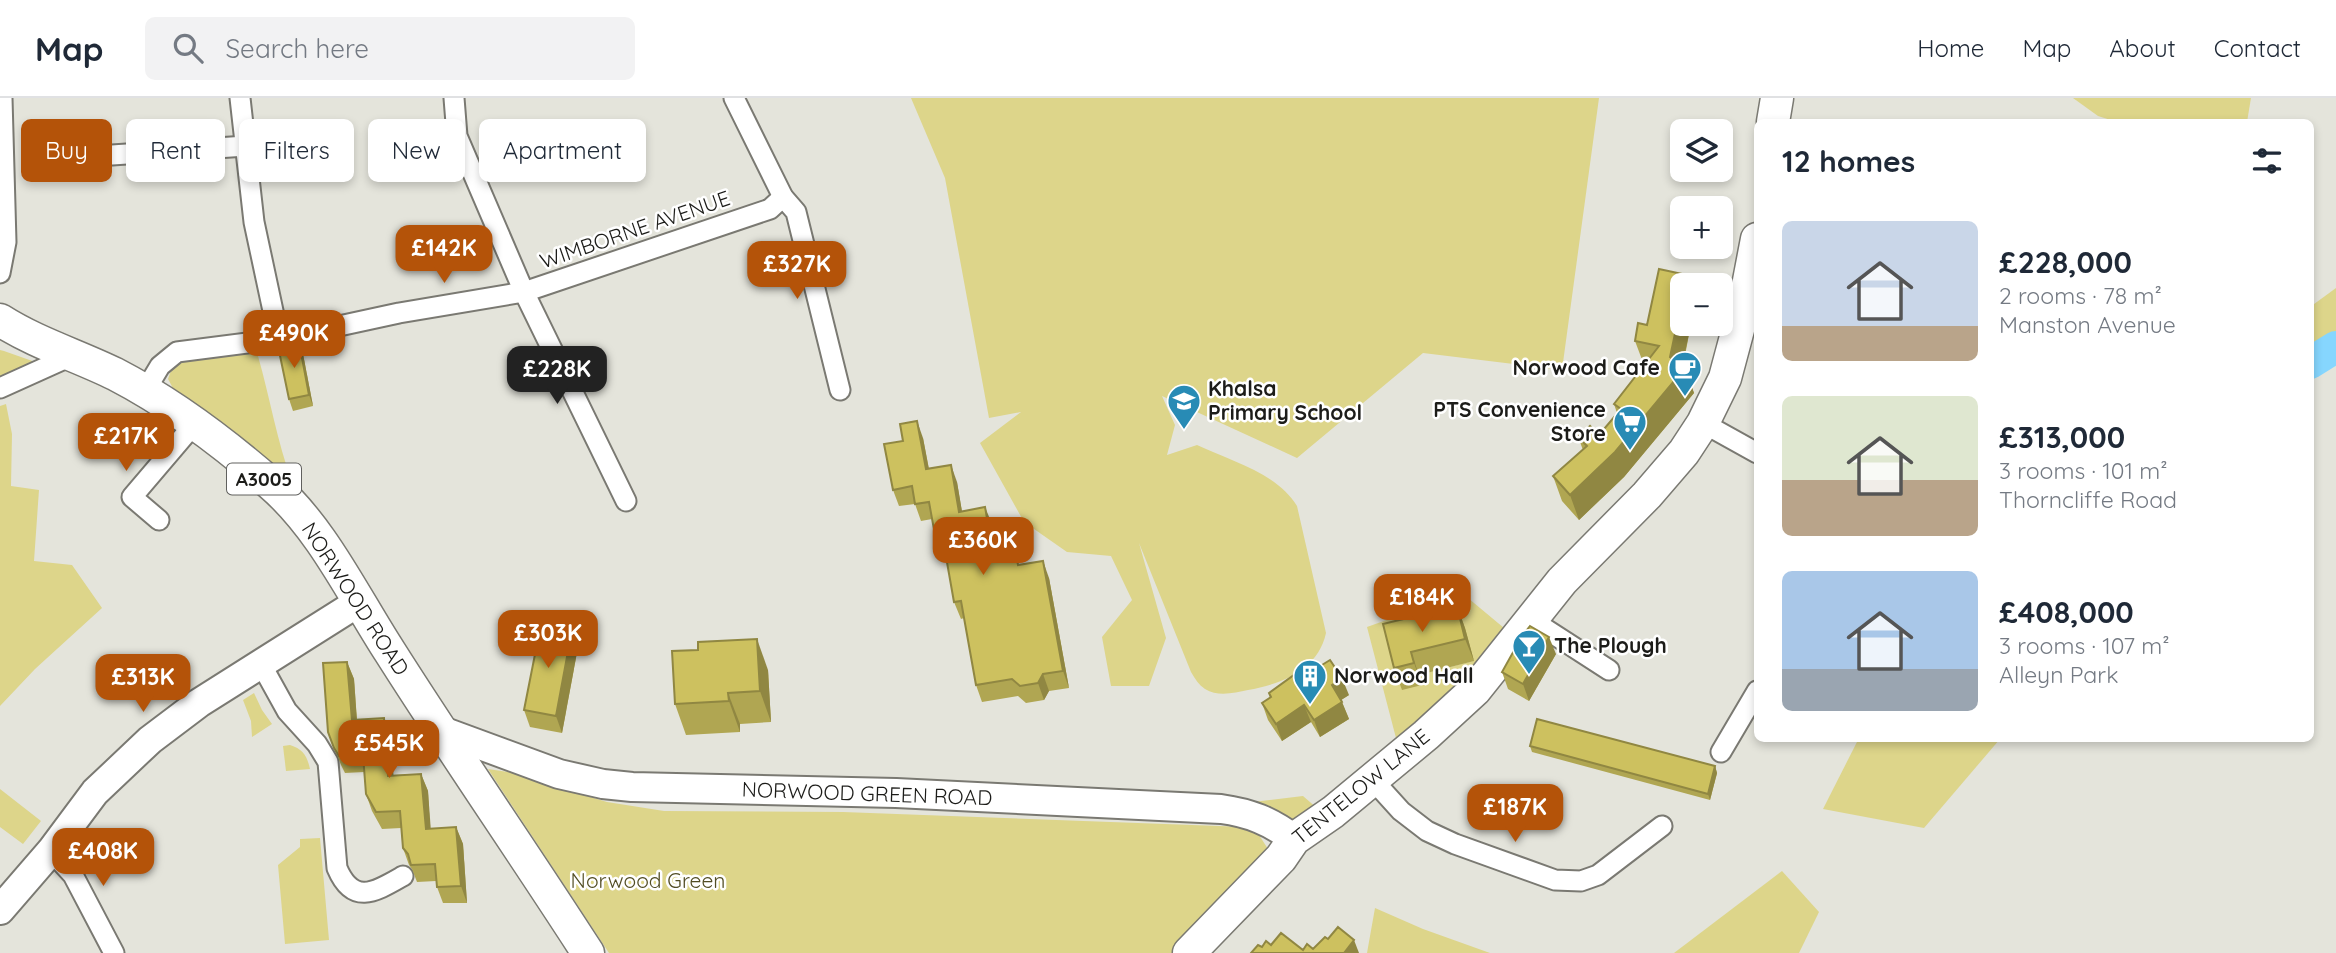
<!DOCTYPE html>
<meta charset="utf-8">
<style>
body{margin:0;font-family:Quicksand,sans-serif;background:#f2f2f3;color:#1f2937;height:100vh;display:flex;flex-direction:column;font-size:26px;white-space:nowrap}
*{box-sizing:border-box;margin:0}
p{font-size:23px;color:#747a83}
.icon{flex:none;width:38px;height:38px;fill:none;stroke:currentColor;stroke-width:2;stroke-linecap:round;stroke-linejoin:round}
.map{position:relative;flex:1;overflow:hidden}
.sheet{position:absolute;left:1754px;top:21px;width:560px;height:623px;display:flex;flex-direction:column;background:#fff;border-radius:10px;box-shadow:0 4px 10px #0003}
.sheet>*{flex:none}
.top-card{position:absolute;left:21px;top:21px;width:665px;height:63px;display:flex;gap:14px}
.fabs{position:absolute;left:1670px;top:21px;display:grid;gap:14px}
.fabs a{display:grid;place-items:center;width:63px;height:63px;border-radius:10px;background:#fff;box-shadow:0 4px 10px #0003;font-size:35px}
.price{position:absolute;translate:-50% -60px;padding:0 16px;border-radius:14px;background:#b45309;color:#fff;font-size:23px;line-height:46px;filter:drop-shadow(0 2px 4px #0008)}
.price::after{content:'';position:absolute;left:50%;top:42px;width:21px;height:16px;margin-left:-10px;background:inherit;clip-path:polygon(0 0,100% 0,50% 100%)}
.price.selected{background:#222;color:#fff}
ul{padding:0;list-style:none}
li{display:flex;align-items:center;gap:21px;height:175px;padding:0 28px}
li span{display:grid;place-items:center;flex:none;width:196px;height:140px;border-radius:10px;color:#555}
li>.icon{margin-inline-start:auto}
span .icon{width:84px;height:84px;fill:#fffc;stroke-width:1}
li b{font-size:30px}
h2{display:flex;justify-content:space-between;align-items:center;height:84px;padding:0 28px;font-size:30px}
.chip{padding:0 24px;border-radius:10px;background:#fff;box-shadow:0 4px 10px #0003;font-size:24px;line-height:63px}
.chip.selected{background:#b45309;color:#fff}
header{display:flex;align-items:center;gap:42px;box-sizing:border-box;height:98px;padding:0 35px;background:#fff;border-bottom:2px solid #e0e1e3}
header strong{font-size:33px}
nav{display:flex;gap:38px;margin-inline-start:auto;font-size:24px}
.search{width:490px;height:63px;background:#f2f2f3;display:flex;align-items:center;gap:18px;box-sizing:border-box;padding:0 24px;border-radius:10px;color:#747a83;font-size:26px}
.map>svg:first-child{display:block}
.green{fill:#ddd58a;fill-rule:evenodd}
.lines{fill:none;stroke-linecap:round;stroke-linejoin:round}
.river{stroke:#86d6fe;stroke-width:32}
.street-casing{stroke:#7a7972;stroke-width:23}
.secondary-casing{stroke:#7a7972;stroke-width:32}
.primary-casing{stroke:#7a7972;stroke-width:35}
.street{stroke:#fff;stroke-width:19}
.secondary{stroke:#fff;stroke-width:28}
.primary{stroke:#fff;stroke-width:32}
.wall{fill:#b0a652}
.shaded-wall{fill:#908742}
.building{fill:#cdc15f;stroke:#908742;stroke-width:2}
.labels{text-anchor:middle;stroke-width:5;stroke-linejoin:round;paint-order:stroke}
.shield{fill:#fff;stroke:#60605e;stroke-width:2}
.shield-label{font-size:19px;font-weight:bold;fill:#1c1c19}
.street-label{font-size:21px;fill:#1c1c19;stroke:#fff}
.poi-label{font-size:21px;font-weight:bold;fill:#1c1c19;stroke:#fff;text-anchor:start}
.park-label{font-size:21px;fill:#524d24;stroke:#fff}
</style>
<header>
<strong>Map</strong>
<div class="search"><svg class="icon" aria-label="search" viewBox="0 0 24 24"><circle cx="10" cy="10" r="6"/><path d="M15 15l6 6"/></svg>Search here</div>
<nav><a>Home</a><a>Map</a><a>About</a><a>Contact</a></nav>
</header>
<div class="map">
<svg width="2336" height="855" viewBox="0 0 2336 855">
<rect width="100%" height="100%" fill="#e4e4db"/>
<!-- green -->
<g class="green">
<path d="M911 0H1599L1562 272 1423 255 1297 360 1162 298 1175 327 1167 357 1197 347C1231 363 1277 375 1297 408L1326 535C1318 572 1282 586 1248 592 1234 595 1218 599 1205 591 1199 587 1195 581 1191 574L1139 445 1166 540 1149 588H1111L1102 539 1132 502 1111 458 1067 454 1024 424 980 345 1021 314 989 320 945 80Z"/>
<polygon points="2073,0 2251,0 2247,24 2117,24 2098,18"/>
<polygon points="2336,190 2336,253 2310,269 2310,209"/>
<polygon points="0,252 4,253 38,265 0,281"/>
<path d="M254 254 258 258C270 300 277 343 292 384L174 292 168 281 172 270 183 264Z"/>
<polygon points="6,306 12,336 11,388 39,392 34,463 72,467 102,510 35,571 0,608 0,308"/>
<path d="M1462 495 1504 530 1444 602 1396 640 1367 529ZM1391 549 1473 563 1419 577 1422 587Z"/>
<polygon points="254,595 262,612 272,626 252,639 251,623 243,602"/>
<polygon points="1859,640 2000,640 2000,641 1924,730 1823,711"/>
<path d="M290 647C303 651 307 658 310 671L286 673 283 648Z"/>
<polygon points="488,671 508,674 607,704 664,713 843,714 1246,729 1259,737 1268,751 1265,763 1173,855 609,855"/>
<polygon points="0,691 41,723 23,746 0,729"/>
<polygon points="1303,698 1318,711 1300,722 1290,722 1244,705"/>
<polygon points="320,740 329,842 285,846 278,767 300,749 300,741"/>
<polygon points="1782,773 1819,814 1799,855 1674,855"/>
<polygon points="1375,810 1423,831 1490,855 1367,855"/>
</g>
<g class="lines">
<!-- river -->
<polyline class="river" points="2310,265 2336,249"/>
<defs>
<g id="street">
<polyline points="240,0 254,124 279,241"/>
<polyline points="454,0 457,38 524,194 626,403"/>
<polyline points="734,0 783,99 796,114 840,292"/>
<polyline points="112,57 246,48"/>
<polyline points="0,175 6,144 2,0"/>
<polyline points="0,290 71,258"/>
<polyline points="145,293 160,268 177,254 279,241 399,215 524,194 770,111 783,99"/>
<polyline points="1703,325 1757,355"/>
<polyline points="159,422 132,399 195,325"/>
<polyline points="1530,521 1609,572"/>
<path d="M261 566 287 613 317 646 328 664 337 770C353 808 375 794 403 778"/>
<polyline points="1721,654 1757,593"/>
<polyline points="1372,681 1401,713 1427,733 1455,746 1555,782 1581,783 1598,777 1662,728"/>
<polyline points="51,753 73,777 114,855"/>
</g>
<g id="secondary">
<path d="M442 633 559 676 603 686 632 689 896 695 1221 711C1250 715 1270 723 1294 741"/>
<polyline points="0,812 51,753 95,694 150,642 199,605 359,504"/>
</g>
<g id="primary">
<polyline points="1773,24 1777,0"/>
<path d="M0 222C36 245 76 257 115 276 171 305 223 344 271 386 322 430 353 497 390 554 454 655 523 754 588 855"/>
<polyline points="1189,855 1281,760 1294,741 1333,714 1426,637 1475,592 1562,483 1647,397 1684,354 1703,325 1725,280 1744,209 1757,141"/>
</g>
</defs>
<!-- street casing -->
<use href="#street" class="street-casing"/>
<!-- secondary casing -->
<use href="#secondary" class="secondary-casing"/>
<!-- primary casing -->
<use href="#primary" class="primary-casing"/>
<!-- street -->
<use href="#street" class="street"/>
<!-- secondary -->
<use href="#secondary" class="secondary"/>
<!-- primary -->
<use href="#primary" class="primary"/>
</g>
<!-- wall -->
<g class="wall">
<polygon points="1691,226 1683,268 1685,270 1694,295 1624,379 1579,422 1562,403 1553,378 1583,352 1578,339 1599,337 1617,315 1614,306 1644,267 1635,243 1647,227"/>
<polygon points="299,244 303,256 313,308 293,313 289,301"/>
<polygon points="923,340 929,371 957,384 962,414 992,426 998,460 1020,467 1049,480 1069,590 1049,593 1044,602 1026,605 1018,598 982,604 976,587 964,520 961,521 954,504 945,453 941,454 935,437 932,421 921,423 915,406 899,408 893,392"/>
<polygon points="1457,508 1465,530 1474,563 1419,577 1422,587 1402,592 1394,570"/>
<polygon points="1515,547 1556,556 1529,603 1508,591 1502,574 1515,550"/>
<polygon points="578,549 562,635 530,629 524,612"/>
<polygon points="347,564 354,581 357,622 384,620 390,637 393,677 421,676 428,693 430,731 456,729 463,746 467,805 443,805 437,789 436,783 417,784 412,771 409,767 403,750 401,730 382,731 372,713 366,696 364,674 345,675 341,667 328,634"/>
<polygon points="768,572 771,624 740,626 740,634 686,637 675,606"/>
<polygon points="1269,595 1349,597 1341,602 1349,621 1320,639 1311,624 1282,643 1268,622 1262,605 1270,600"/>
<polygon points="1530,648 1715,668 1717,675 1710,702 1532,654"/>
</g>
<!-- shaded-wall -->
<g class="shaded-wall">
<polygon points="1687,177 1691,187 1685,187"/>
<polygon points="1682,203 1682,226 1691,226 1681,274 1685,270 1694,295 1624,379 1579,422 1570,397 1670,259"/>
<polygon points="299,244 303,256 313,308 309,297"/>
<polygon points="917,323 923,340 932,388 926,371"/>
<polygon points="951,367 957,384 965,431 959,414"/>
<polygon points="985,409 992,426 1001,477 994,460"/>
<polygon points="1043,463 1049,480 1069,590 1063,573"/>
<polygon points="1457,508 1465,530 1474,563 1465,541"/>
<polygon points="572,532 578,549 562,635 556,618"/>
<polygon points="1549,539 1556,556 1529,603 1523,586"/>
<polygon points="757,541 768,572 771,624 760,593"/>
<polygon points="1411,554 1419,577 1422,587 1414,565"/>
<polygon points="347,564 354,581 358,639 352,622"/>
<polygon points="1043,576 1049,593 1044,602 1038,585"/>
<polygon points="1342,580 1349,597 1338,604 1332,587"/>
<polygon points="728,595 740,626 740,634 729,603"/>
<polygon points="1342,604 1349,621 1320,639 1314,622"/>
<polygon points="1304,607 1311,624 1282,643 1276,626"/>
<polygon points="384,620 390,637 395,694 388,678"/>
<polygon points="1715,668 1717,675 1710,702 1708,696"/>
<polygon points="421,676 428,693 432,748 426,731"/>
<polygon points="456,729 463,746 467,805 461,788"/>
<polygon points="1354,842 1359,855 1344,855"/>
</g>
<!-- building -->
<g class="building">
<polygon points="1659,171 1687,177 1685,187 1682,187 1682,203 1670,259 1685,270 1615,354 1570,397 1553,378 1587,348 1578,339 1590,328 1599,337 1621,311 1614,306 1659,248 1635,243 1638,225 1647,227"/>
<polygon points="299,244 309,297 289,301 278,248"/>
<polygon points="917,323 926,371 951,367 959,414 985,409 994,460 1016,456 1018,467 1043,463 1063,573 1043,576 1038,585 1020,588 1012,581 976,587 961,503 954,504 942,436 935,437 929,404 915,406 912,388 893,392 884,346 903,343 900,326"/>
<polygon points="1457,508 1465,541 1411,554 1414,565 1394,570 1383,526"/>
<polygon points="541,526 572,532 556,618 524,612"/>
<polygon points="1530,528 1549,539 1523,586 1502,574 1516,549 1515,547"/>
<polygon points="757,541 760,593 728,595 729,603 675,606 672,553 698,552 698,544"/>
<polygon points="1330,562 1342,580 1332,587 1342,604 1314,622 1304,607 1276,626 1262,605 1271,599 1269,595 1305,569 1309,575"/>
<polygon points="347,564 352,622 384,620 388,678 421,676 426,731 456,729 461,788 437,789 435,766 411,767 408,756 403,750 400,713 376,714 366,696 363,657 339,658 334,650 328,634 323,565"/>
<polygon points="1537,621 1715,668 1708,696 1530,648"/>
<polygon points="1338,829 1354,842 1344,855 1251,855 1258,847 1262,849 1266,843 1271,847 1281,835 1303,852 1307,846 1313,851 1325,839 1328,841"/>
</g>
<!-- icons -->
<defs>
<symbol id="cafe-pin" viewBox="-11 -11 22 30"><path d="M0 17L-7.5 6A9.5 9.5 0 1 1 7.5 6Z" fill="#288bb5" stroke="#fff"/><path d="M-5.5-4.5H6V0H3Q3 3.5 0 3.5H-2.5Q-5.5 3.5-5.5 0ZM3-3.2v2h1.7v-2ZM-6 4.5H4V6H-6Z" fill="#fff"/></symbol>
<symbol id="school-pin" viewBox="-11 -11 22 30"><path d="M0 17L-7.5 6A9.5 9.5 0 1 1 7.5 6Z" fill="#288bb5" stroke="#fff"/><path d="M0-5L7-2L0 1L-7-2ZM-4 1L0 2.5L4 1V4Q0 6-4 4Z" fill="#fff"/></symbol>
<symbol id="supermarket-pin" viewBox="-11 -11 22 30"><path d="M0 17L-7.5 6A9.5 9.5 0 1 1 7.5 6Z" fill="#288bb5" stroke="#fff"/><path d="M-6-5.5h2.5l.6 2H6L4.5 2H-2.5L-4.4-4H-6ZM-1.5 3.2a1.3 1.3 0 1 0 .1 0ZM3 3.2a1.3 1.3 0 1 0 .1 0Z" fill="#fff"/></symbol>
<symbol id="bar-pin" viewBox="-11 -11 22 30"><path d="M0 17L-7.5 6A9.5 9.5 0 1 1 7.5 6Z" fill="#288bb5" stroke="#fff"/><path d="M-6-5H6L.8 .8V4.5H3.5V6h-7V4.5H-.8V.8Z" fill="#fff"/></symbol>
<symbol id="building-pin" viewBox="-11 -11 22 30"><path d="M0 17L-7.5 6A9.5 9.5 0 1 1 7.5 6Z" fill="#288bb5" stroke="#fff"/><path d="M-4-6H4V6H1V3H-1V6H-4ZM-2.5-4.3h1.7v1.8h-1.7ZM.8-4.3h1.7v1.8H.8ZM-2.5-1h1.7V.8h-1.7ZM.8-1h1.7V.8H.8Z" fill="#fff"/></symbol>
</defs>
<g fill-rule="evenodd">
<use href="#cafe-pin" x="1666" y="251" width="38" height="52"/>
<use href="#school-pin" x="1165" y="284" width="38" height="52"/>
<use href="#supermarket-pin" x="1611" y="305" width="38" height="52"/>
<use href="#bar-pin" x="1510" y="529" width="38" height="52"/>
<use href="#building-pin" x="1291" y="559" width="38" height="52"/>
</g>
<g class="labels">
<!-- shield labels -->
<rect class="shield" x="227" y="365.5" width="74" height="31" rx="5"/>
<g class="shield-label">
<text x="264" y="388">A3005</text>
</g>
<!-- street labels -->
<g class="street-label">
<text transform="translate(635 132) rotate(-19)" y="7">WIMBORNE AVENUE</text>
<text transform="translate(355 501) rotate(57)" y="7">NORWOOD ROAD</text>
<text transform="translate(1361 689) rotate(-39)" y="7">TENTELOW LANE</text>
<text transform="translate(867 696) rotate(2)" y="7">NORWOOD GREEN ROAD</text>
</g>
<!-- poi labels -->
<g class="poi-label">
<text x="1660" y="277" text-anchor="end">Norwood Cafe</text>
<text x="1208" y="298">Khalsa<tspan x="1208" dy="24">Primary School</tspan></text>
<text x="1606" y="319" text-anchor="end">PTS Convenience<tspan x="1606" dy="24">Store</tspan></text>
<text x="1554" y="555">The Plough</text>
<text x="1334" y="585">Norwood Hall</text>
</g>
<!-- park labels -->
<g class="park-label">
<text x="648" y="790">Norwood Green</text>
</g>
</g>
</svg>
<div class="fabs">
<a><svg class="icon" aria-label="layers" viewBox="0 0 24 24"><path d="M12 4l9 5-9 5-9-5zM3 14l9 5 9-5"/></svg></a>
<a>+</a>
<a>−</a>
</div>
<b class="price" style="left:444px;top:187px">£142K</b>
<b class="price" style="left:797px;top:203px">£327K</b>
<b class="price" style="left:294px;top:272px">£490K</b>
<b class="price selected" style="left:557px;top:308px">£228K</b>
<b class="price" style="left:126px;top:375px">£217K</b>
<b class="price" style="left:983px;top:479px">£360K</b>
<b class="price" style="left:1422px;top:536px">£184K</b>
<b class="price" style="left:548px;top:572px">£303K</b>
<b class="price" style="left:143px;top:616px">£313K</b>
<b class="price" style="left:389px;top:682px">£545K</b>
<b class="price" style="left:1515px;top:746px">£187K</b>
<b class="price" style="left:103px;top:790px">£408K</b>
<div class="top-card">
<a class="chip selected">Buy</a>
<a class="chip">Rent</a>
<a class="chip">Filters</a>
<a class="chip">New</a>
<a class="chip">Apartment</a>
</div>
<section class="sheet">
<h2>12 homes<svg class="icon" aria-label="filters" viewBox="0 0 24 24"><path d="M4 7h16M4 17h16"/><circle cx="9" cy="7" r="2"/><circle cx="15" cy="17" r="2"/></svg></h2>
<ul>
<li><span style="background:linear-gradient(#c9d6e8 75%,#b9a48a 0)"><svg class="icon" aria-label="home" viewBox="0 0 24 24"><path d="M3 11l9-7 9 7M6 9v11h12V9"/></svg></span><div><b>£228,000</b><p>2 rooms · 78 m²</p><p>Manston Avenue</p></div></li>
<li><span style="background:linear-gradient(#dfe7d0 60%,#b9a48a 0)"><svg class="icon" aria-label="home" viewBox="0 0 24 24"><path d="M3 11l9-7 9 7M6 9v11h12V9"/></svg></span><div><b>£313,000</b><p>3 rooms · 101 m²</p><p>Thorncliffe Road</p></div></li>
<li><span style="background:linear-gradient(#a9c7e8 70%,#9aa5b1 0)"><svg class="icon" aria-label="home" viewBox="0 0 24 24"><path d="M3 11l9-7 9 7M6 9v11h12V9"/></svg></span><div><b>£408,000</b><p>3 rooms · 107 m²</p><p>Alleyn Park</p></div></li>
</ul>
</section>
</div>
